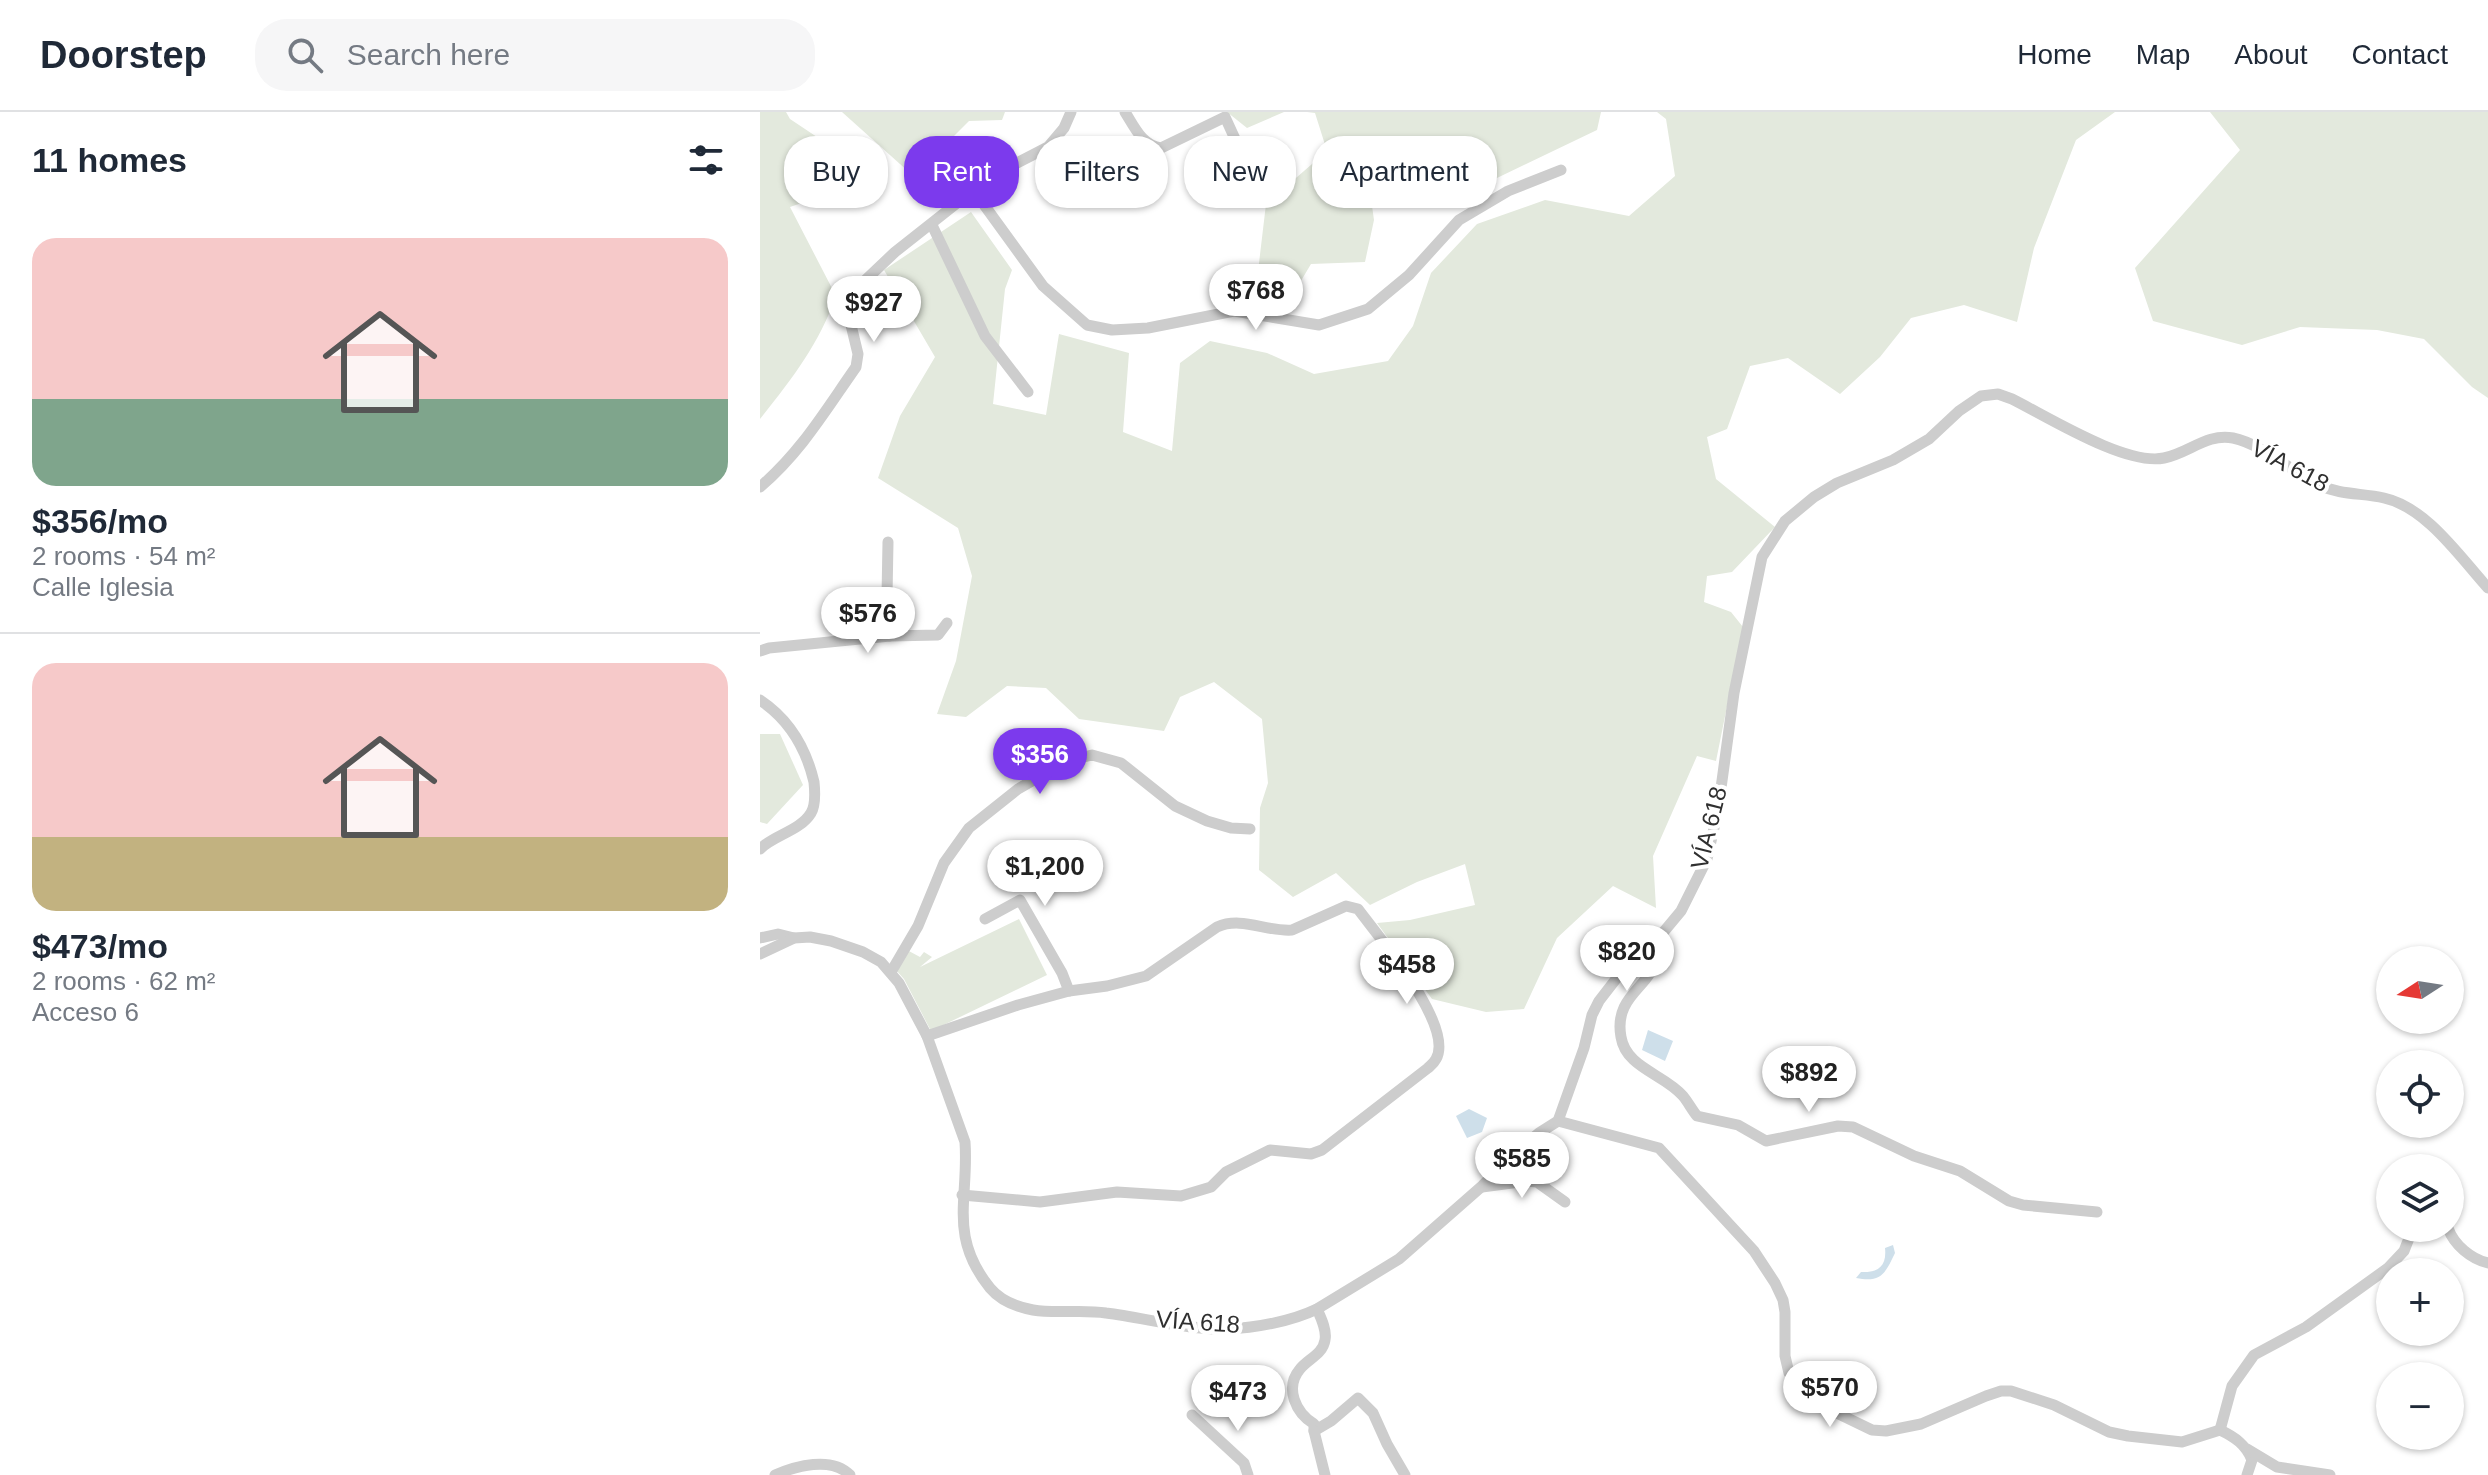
<!DOCTYPE html>
<meta charset="utf-8">
<style>
body{margin:0;font-family:Helvetica,sans-serif;background:#f6f6f7;color:#1f2937;height:100vh;display:flex;flex-direction:column;font-size:30px;white-space:nowrap}
*{box-sizing:border-box;margin:0}
p{font-size:26px;color:#747a83}
.icon{flex:none;width:44px;height:44px;fill:none;stroke:currentColor;stroke-width:2;stroke-linecap:round;stroke-linejoin:round}
.map{position:relative;flex:1;overflow:hidden}
.details{display:flex;flex-direction:column;background:#fff;width:760px}
.details>*{flex:none}
.hud{position:absolute;left:24px;top:24px;width:760px;height:72px;display:flex;gap:16px}
.needle{width:52px;rotate:258deg}
.controls{position:absolute;left:1616px;top:834px;display:grid;gap:16px}
.controls a{display:grid;place-items:center;width:88px;height:88px;border-radius:50%;background:#fff;box-shadow:0 2px 6px #0004;font-size:40px}
.price{position:absolute;translate:-50% -68px;padding:0 18px;border-radius:28px;background:#fff;color:#222;font-size:26px;line-height:52px;filter:drop-shadow(0 2px 4px #0008)}
.price::after{content:'';position:absolute;left:50%;top:48px;width:24px;height:18px;margin-left:-12px;background:inherit;clip-path:polygon(0 0,100% 0,50% 100%)}
.price.on{background:#7c3aed;color:#fff}
ul{padding:0;list-style:none}
li{display:grid;align-content:center;gap:16px;height:424px;padding:0 32px}
li+li{border-top:2px solid #e0e1e3}
li span{display:grid;place-items:center;height:248px;border-radius:24px;color:#555}
li>.icon{margin-inline-start:auto}
span .icon{width:144px;height:144px;fill:#fffc;stroke-width:1}
li b{font-size:34px}
h2{display:flex;justify-content:space-between;align-items:center;height:96px;padding:0 32px;font-size:34px}
.pill{padding:0 28px;border-radius:32px;background:#fff;box-shadow:0 2px 6px #0004;font-size:28px;line-height:72px}
.pill.on{background:#7c3aed;color:#fff}
header{display:flex;align-items:center;gap:48px;box-sizing:border-box;height:112px;padding:0 40px;background:#fff;border-bottom:2px solid #e0e1e3}
header strong{font-size:38px}
nav{display:flex;gap:44px;margin-inline-start:auto;font-size:28px}
.search{width:560px;height:72px;background:#f6f6f7;display:flex;align-items:center;gap:20px;box-sizing:border-box;padding:0 28px;border-radius:32px;color:#747a83;font-size:30px}
main{display:flex;flex:1;min-height:0}
.map>svg:first-child{display:block}
.green{fill:#e3e9dd}
.water{fill:#cedfea}
.lines{fill:none;stroke-linecap:round;stroke-linejoin:round}
.minor{stroke:#cdcdcd;stroke-width:11}
.labels{text-anchor:middle;stroke-width:8;stroke-linejoin:round;paint-order:stroke}
.street-label{font-size:24px;fill:#303030;stroke:#fff}
</style>
<header>
<strong>Doorstep</strong>
<div class="search"><svg class="icon" aria-label="search" viewBox="0 0 24 24"><circle cx="10" cy="10" r="6"/><path d="M15 15l6 6"/></svg>Search here</div>
<nav><a>Home</a><a>Map</a><a>About</a><a>Contact</a></nav>
</header>
<main>
<section class="details">
<h2>11 homes<svg class="icon" aria-label="filters" viewBox="0 0 24 24"><path d="M4 7h16M4 17h16"/><circle cx="9" cy="7" r="2"/><circle cx="15" cy="17" r="2"/></svg></h2>
<ul>
<li><span style="background:linear-gradient(#f6c9c9 65%,#7fa58c 0)"><svg class="icon" aria-label="home" viewBox="0 0 24 24"><path d="M3 11l9-7 9 7M6 9v11h12V9"/></svg></span><div><b>$356/mo</b><p>2 rooms · 54 m²</p><p>Calle Iglesia</p></div></li>
<li><span style="background:linear-gradient(#f6c9c9 70%,#c2b280 0)"><svg class="icon" aria-label="home" viewBox="0 0 24 24"><path d="M3 11l9-7 9 7M6 9v11h12V9"/></svg></span><div><b>$473/mo</b><p>2 rooms · 62 m²</p><p>Acceso 6</p></div></li>
</ul>
</section>
<div class="map">
<svg width="1728" height="1363" viewBox="0 0 1728 1363">
<rect width="100%" height="100%" fill="#fff"/>
<!-- green -->
<g class="green">
<path d="M0 0H26L30 7 102 55 82 77 30 95 76 184C59 232 32 267 0 307Z"/>
<polygon points="82,0 245,0 242,8 209,9 186,32 194,75 150,61"/>
<polygon points="467,0 524,0 487,16"/>
<polygon points="547,0 841,0 837,18 683,92 635,63 608,66 614,108 605,150 551,152 529,189 497,168 506,92 567,39 555,1"/>
<polygon points="897,0 1355,0 1316,28 1274,136 1257,210 1204,193 1151,206 1120,245 1080,282 1028,246 990,254 967,317 947,325 956,367 1015,415 972,460 947,464 944,490 971,500 983,515 956,649 937,644 893,744 896,796 853,774 797,826 764,897 726,900 672,887 617,811 650,808 715,793 705,752 657,770 610,793 576,761 533,785 499,758 500,696 508,671 502,607 454,570 420,585 404,619 319,607 286,576 247,574 206,605 177,602 196,549 212,464 198,416 118,366 140,304 175,245 124,158 211,100 252,158 245,177 233,292 286,303 299,222 369,241 363,320 412,339 420,251 450,229 507,241 554,262 628,249 653,214 671,161 717,112 785,88 869,104 915,64 906,7"/>
<polygon points="1450,0 1728,0 1728,286 1712,275 1664,227 1617,218 1540,215 1482,233 1393,209 1375,156 1480,38"/>
<polygon points="0,622 20,622 43,673 7,712 0,710"/>
<polygon points="259,807 287,863 171,919 144,867 136,858 147,838 160,845 164,840 172,845 160,855"/>
</g>
<!-- water -->
<g class="water">
<polygon points="888,918 913,929 905,949 882,938"/>
<polygon points="709,997 727,1006 722,1020 707,1026 696,1004"/>
<path d="M1133 1133 1135 1141C1125 1162 1121 1171 1096 1166L1101 1160C1118 1161 1127 1154 1125 1136Z"/>
</g>
<g class="lines">
<!-- minor -->
<g class="minor">
<path d="M365 0C375 16 382 33 401 36L465 5 492 64"/>
<polyline points="214,79 283,174 327,213 352,218 388,216 474,199 559,213 608,197 649,163 699,108 748,79 801,58"/>
<polyline points="172,113 225,224 268,280"/>
<path d="M0 375C41 340 65 299 96 255L98 242 91 213 90 197 96 177 135 140 230 65 288 35 304 16 311 0"/>
<polyline points="128,430 127,484 130,524"/>
<polyline points="0,539 9,536 130,524 178,523 187,511"/>
<path d="M0 588C30 608 46 636 54 670 55 680 56 693 51 701 40 719 14 723 0 737"/>
<polyline points="225,807 260,788 302,861 309,879"/>
<polyline points="0,826 18,822 34,826"/>
<path d="M891 835C892 839 894 843 894 847 894 874 853 882 861 925 866 956 904 962 923 984 928 990 932 998 937 1004L978 1013 1006 1029 1078 1014 1093 1015 1154 1044 1200 1059 1249 1089 1263 1093 1337 1100"/>
<path d="M0 842 34 826 50 825 71 829 103 840 121 850 139 871 167 924 205 1030C209 1087 188 1124 230 1176 240 1188 257 1195 273 1198 297 1202 322 1197 346 1201 386 1206 427 1218 468 1217 496 1216 532 1209 557 1197L639 1147 721 1075 750 1045 779 1021 798 1009 824 936 832 903 839 889 863 858 891 835 921 799 947 747 958 698 974 581 1002 445 1025 409 1054 385 1077 371 1133 348 1169 327 1199 299 1221 284 1238 282 1252 287C1288 305 1366 354 1404 346 1429 341 1447 321 1473 326 1502 332 1532 360 1559 373 1580 383 1602 381 1624 386 1666 395 1700 445 1728 476"/>
<polyline points="131,860 158,814 184,751 209,716 258,677 307,649 332,643 361,651 415,694 447,709 471,716 490,717"/>
<path d="M167 924 258 893 309 879 347 874 386 864 457 815C482 804 506 820 532 818L586 794 598 797C618 824 695 914 676 947 674 951 671 953 668 956L562 1038 551 1042 510 1038 466 1060 451 1075 421 1084 357 1080 280 1090 202 1083"/>
<path d="M798 1009 899 1036 994 1139 1015 1171 1023 1188 1025 1200V1244L1029 1261 1040 1277 1052 1289 1112 1318 1126 1319 1161 1312 1226 1284 1241 1279H1251L1294 1293 1349 1320 1368 1324 1422 1330 1460 1318C1475 1325 1486 1333 1492 1348L1487 1363"/>
<polyline points="1669,1056 1677,1054 1680,1056"/>
<polyline points="722,1075 767,1069 777,1070 805,1090"/>
<path d="M1688 1116C1694 1133 1711 1147 1728 1151"/>
<path d="M557 1197C561 1206 567 1218 565 1228 563 1242 548 1247 540 1257 524 1276 536 1301 554 1312V1319L571 1309 598 1286 613 1301 627 1332 645 1363"/>
<polyline points="432,1303 484,1351 488,1363"/>
<polyline points="1460,1318 1472,1274 1494,1243 1546,1215 1628,1156 1644,1139 1653,1116"/>
<polyline points="554,1319 565,1363"/>
<polyline points="1487,1337 1517,1355 1570,1363"/>
<path d="M15 1363C36 1354 71 1344 90 1363"/>
</g>
</g>
<g class="labels">
<!-- street labels -->
<g class="street-label">
<text transform="translate(1530 354) rotate(28)" y="8">VÍA 618</text>
<text transform="translate(949 716) rotate(-76)" y="8">VÍA 618</text>
<text transform="translate(438 1210) rotate(4)" y="8">VÍA 618</text>
</g>
</g>
</svg>
<div class="controls">
<a><svg class="needle" viewBox="-14 -14 28 28"><path d="M0-13l5 13h-10z" fill="#e53935"/><path d="M0 13l5-13h-10z" fill="#747a83"/></svg></a>
<a><svg class="icon" aria-label="locate" viewBox="0 0 24 24"><circle cx="12" cy="12" r="6"/><path d="M12 2v4M12 18v4M2 12h4M18 12h4"/></svg></a>
<a><svg class="icon" aria-label="layers" viewBox="0 0 24 24"><path d="M12 4l9 5-9 5-9-5zM3 14l9 5 9-5"/></svg></a>
<a>+</a>
<a>−</a>
</div>
<b class="price" style="left:496px;top:220px">$768</b>
<b class="price" style="left:114px;top:232px">$927</b>
<b class="price" style="left:108px;top:543px">$576</b>
<b class="price on" style="left:280px;top:684px">$356</b>
<b class="price" style="left:285px;top:796px">$1,200</b>
<b class="price" style="left:867px;top:881px">$820</b>
<b class="price" style="left:647px;top:894px">$458</b>
<b class="price" style="left:1049px;top:1002px">$892</b>
<b class="price" style="left:762px;top:1088px">$585</b>
<b class="price" style="left:1070px;top:1317px">$570</b>
<b class="price" style="left:478px;top:1321px">$473</b>
<div class="hud">
<a class="pill">Buy</a>
<a class="pill on">Rent</a>
<a class="pill">Filters</a>
<a class="pill">New</a>
<a class="pill">Apartment</a>
</div>
</div>
</main>
